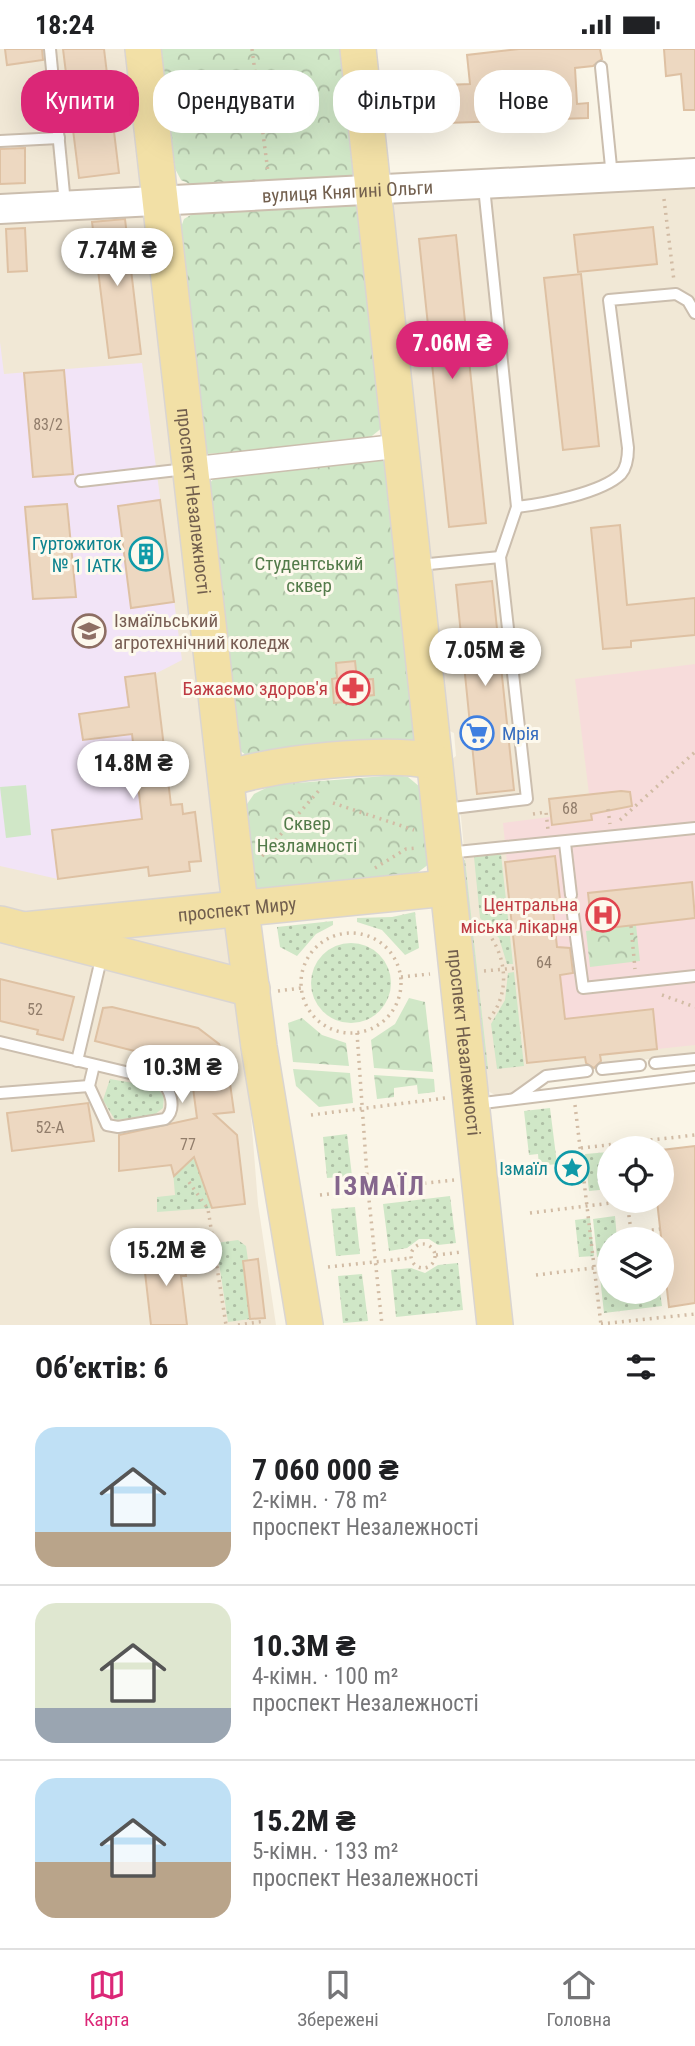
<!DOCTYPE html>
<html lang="uk">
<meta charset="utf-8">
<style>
body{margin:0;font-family:"Roboto Condensed",sans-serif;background:#f6f6f6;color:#202124;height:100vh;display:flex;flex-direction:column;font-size:26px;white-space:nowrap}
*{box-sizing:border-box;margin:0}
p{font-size:23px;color:#757577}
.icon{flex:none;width:38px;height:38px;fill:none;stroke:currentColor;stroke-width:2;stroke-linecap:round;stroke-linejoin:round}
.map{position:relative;height:1276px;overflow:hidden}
.side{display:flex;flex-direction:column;background:#fff;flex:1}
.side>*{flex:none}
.top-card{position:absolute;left:21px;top:21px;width:654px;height:63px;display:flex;gap:14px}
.controls{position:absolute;left:597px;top:1087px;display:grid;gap:14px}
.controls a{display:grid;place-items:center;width:77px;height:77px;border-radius:50%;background:#fff;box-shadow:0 7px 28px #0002;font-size:35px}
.price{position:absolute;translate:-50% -60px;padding:0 16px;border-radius:24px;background:#fff;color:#222;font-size:23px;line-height:46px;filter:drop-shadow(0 2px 4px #0008)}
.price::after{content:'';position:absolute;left:50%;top:42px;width:21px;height:16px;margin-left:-10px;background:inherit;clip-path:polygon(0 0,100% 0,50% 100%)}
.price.selected{background:#db2777;color:#fff}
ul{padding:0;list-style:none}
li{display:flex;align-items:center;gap:21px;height:175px;padding:0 35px}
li+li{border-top:2px solid #e0e0e0}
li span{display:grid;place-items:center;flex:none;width:196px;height:140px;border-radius:21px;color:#555}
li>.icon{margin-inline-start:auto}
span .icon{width:84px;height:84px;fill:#fffc;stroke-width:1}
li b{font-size:30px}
h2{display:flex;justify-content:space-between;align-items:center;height:84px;padding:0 35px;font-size:30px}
.tag{padding:0 24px;border-radius:28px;background:#fff;box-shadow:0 7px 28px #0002;font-size:24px;line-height:63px}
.tag.selected{background:#db2777;color:#fff}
.status{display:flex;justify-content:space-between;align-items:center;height:49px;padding:0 35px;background:#fff;direction:ltr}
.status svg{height:19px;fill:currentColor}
.dock{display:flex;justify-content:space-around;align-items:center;height:98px;border-top:2px solid #e0e0e0;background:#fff;font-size:19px;color:#757577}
.dock a{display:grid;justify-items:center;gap:4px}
.dock .selected{color:#db2777}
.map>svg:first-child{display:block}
.residential{fill:#f1e8d6}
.education{fill:#f2e4f7}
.medical{fill:#f7dcdb}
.grass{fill:url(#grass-dots)}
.park{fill:url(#park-crowns)}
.pitch{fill:#d0e7c7}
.building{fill:#edd8c1;stroke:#dec1a3;stroke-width:2}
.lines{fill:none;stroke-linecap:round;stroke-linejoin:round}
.service-casing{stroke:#cbbeae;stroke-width:14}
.minor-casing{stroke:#cbbeae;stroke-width:26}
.tertiary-casing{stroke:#cbbeae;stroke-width:32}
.primary-casing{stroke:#dad5d1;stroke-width:38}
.path{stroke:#d2bca5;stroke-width:3.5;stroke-dasharray:2 5;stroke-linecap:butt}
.service{stroke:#fff;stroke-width:10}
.minor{stroke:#fff;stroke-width:23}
.tertiary{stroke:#fff;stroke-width:28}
.primary{stroke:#f2e0a6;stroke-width:35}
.labels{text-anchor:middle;stroke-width:6;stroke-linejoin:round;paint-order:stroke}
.number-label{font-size:16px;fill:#917d6b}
.street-label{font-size:19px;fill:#725f4e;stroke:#fdf9ed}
.culture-label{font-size:19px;fill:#0d838f;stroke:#fdf9ed;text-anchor:end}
.park-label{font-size:19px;fill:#537b4a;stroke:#fdf9ed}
.education-label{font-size:19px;fill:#785e54;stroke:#fdf9ed;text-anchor:start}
.health-label{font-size:19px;fill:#be3a42;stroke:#fdf9ed;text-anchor:end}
.shop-label{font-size:19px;fill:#366cbe;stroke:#fdf9ed;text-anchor:start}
.district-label{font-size:26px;font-weight:bold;letter-spacing:2px;fill:#85668d;stroke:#fdf9ed}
</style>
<div class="status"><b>18:24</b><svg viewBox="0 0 49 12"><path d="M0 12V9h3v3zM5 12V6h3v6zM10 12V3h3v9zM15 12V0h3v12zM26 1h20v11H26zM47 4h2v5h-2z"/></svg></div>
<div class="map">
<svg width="695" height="1276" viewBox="0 0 695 1276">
<defs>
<pattern id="grass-dots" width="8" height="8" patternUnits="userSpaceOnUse" patternTransform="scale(1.75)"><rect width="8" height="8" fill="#d0e7c7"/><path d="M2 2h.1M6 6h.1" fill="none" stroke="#adbea4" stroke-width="1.8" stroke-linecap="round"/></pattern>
<pattern id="park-crowns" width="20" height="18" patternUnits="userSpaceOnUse" patternTransform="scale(1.75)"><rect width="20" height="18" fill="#d0e7c7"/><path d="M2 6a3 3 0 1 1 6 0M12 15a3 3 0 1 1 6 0" fill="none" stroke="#adbea4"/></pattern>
</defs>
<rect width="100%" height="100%" fill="#faf5e7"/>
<!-- residential -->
<g class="residential">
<polygon points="0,0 134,0 149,141 0,152"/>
<polygon points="695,133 695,1005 550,1021 534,1028 513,1045 497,1047 484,1040 460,814 465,810 461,768 447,714 456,707 454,684 443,679 391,153"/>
<polygon points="119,166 151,167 243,966 258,1155 276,1276 0,1276 0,170"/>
</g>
<!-- education -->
<polygon class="education" points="0,293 4,325 142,314 182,611 155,625 171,756 182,755 184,765 195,763 201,812 190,813 190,822 149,827 148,818 58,830 0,817"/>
<!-- medical -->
<polygon class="medical" points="695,615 695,996 527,1014 503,774 550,768 549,750 589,745 575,630"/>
<!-- grass -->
<g class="grass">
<polygon points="501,805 513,915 507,915 499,889 480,869 474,808"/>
<polygon points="465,811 488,1020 480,1021 461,812"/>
<polygon points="415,863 419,899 405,906 382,881 357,873 357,869 392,868"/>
<polygon points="333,872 333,876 316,885 297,907 280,898 277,878"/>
<circle cx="351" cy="934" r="40"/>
<polygon points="514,923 524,1017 497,1020 491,975 505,951 508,924"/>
<polygon points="110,1030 156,1038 164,1047 163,1059 154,1066 115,1071 103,1051"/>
<polygon points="550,1059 557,1115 539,1117 538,1105 529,1106 524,1062"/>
<polygon points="347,1085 352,1127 327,1129 323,1088"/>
<polygon points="609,1103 609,1140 589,1142 585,1105"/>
<polygon points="194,1108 212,1159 157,1163 157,1148 175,1146 173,1122 181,1120"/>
<polygon points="450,1147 456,1194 438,1196 429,1190 419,1190 407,1199 389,1202 383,1155"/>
<polygon points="355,1158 360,1205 336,1207 331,1160"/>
<polygon points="615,1167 617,1190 609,1190 609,1206 597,1208 593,1170"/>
<polygon points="590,1169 594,1207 579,1208 575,1171"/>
<polygon points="238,1191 246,1197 248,1211 243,1212 250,1270 228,1273 216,1194"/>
<polygon points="458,1214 463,1261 396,1268 391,1221 411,1219 425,1224 438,1216"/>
<polygon points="362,1225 368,1272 343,1274 338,1227"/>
<polygon points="609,1227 609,1242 660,1243 662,1257 604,1264 600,1228"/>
</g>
<!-- park -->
<g class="park">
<polygon points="158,0 346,0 355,130 192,136 181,131 172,114"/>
<polygon points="346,156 357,157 383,378 367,391 207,405 204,401 180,181 184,170 194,164"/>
<polygon points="382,409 387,412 415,693 249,708 239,701 209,435 216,427"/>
<polygon points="397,726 408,728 420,738 429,815 417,824 258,840 253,838 245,758 254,745 272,736"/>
<polygon points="636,876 640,912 590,918 586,882"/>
<polygon points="409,949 425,953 433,1023 374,1019 371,991 395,975"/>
<polygon points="302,969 322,986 346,994 349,1017 293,1013 288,974"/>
<polygon points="293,1020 350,1024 353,1054 319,1058 296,1037"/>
<polygon points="374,1026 434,1030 435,1043 418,1045 417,1036 394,1039 394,1048 377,1050"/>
</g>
<!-- pitch -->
<polygon class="pitch" points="26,736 31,786 6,789 0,738"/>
<!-- building -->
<g class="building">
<polygon points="5,0 42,0 43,11 7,16"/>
<polygon points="63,0 104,0 119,124 79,129"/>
<polygon points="519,0 600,0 602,10 593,17 575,19 577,55 588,54 588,69 447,74 445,36 470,35 467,6"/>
<polygon points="664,0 695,0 695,61 684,61 681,25 666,27"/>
<polygon points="25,99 25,134 0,135 0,100"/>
<polygon points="125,170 141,305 109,309 92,173"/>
<polygon points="653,178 657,215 578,223 574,186"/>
<polygon points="25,179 27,222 8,223 6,180"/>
<polygon points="456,186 486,474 449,478 419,190"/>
<polygon points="581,225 599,397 563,401 544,229"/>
<polygon points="64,321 73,425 33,428 24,324"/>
<polygon points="160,451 174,553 131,559 118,457"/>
<polygon points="67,455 76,548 33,550 25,458"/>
<polygon points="620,476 627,556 695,549 695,586 631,592 631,598 603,600 591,479"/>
<polygon points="492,532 514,741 477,745 456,536"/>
<polygon points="355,612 357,631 373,630 374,646 358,648 359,652 334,654 332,630 337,629 336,614"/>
<polygon points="155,624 171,756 182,755 183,765 195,763 201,812 189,813 190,822 149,827 148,818 58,830 52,781 142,770 132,685 83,691 79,665 129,658 125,628"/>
<polygon points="621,742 630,743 632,757 591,765 592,771 552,776 549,750"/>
<polygon points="555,807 561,859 553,860 557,898 570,899 573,924 560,926 565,970 653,960 657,1000 600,1006 601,1012 594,1019 586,1014 585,1008 527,1014 505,813"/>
<polygon points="692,833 695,869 592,881 588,844"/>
<polygon points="0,930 74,948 63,991 37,985 38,981 0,972"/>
<polygon points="112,958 198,979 219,995 227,1013 234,1063 214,1065 237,1086 245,1155 212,1159 194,1108 174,1127 171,1116 119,1122 119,1086 197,1069 190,1016 95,992 103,959"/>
<polygon points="88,1054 94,1092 12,1102 7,1064"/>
<polygon points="695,1097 695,1254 669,1258 657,1152 662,1152 662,1101"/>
<polygon points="183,1201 186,1227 181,1227 187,1276 151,1276 143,1206"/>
<polygon points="258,1210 265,1269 250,1270 243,1212"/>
</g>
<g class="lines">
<defs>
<g id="service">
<polyline points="50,0 65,155"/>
<polyline points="601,18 612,128"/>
<polyline points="0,92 59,89"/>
<path d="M484 138 517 458C543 455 602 444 621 425 627 418 628 408 628 399L609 251 676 245 688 252 695 264"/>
<polyline points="81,432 186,420"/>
<polyline points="419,516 500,508"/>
<polyline points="445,760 527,750 500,508 517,458"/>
<polyline points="565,794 571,846"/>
<polyline points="447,804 695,779"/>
<polyline points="572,858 583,939 695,927"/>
<path d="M0 993 159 1031C171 1039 177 1060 165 1070L118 1078 107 1076 89 1037 94 1016"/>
<polyline points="77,1012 102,906"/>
<polyline points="655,1014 695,1010"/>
<polyline points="602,1020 640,1016"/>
<polyline points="0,1044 89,1037"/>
<polyline points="514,1050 546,1027 587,1022"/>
<polyline points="475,1055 695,1028"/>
</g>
<polyline id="minor" points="192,420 400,397"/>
<g id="tertiary">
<path id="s1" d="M0 160 695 124"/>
</g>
<g id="primary">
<path id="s2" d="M143 0 237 831 259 998 305 1276"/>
<path id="s3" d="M358 0 495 1276"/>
<path d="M226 730C274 714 384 702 433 712"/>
<polyline points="0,875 252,940"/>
<path id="s4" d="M24 881 447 839"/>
</g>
</defs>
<!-- service casing -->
<use href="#service" class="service-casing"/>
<!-- minor casing -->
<use href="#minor" class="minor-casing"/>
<!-- tertiary casing -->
<use href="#tertiary" class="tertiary-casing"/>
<!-- primary casing -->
<use href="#primary" class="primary-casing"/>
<!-- path -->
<g class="path">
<polyline points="252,0 268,123"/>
<polyline points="664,150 674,232"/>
<polyline points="333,754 414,781"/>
<polyline points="608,760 610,775"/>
<polyline points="533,765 546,763 548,781"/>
<polyline points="620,771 695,703"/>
<polyline points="262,807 321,739"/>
<polyline points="375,819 406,800 418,799"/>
<path d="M478 874C506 897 513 942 489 970"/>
<polyline points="631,877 635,920"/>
<circle cx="351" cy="934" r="50"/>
<polyline points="484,922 517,919"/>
<polyline points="401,928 430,925"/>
<polyline points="278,942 301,939"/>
<polyline points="662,946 695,958"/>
<polyline points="357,984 368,1141 382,1276"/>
<polyline points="575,1056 601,1276"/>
<polyline points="311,1066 445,1049"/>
<polyline points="581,1099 695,1086"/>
<polyline points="189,1133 208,1160 226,1276"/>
<polyline points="320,1146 454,1131"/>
<polyline points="530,1164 627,1152 632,1190"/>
<polyline points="631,1184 660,1180"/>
<circle cx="423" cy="1207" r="12"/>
<polyline points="436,1206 462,1203"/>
<polyline points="328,1218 411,1209"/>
<polyline points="536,1226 609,1217"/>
<polyline points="601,1275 695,1265"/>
<polyline points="238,1276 265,1272"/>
</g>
<!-- service -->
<use href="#service" class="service"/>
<!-- minor -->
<use href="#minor" class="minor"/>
<!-- tertiary -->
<use href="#tertiary" class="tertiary"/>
<!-- primary -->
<use href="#primary" class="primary"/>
</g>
<!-- icons -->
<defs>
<symbol id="building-ring" viewBox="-11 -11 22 22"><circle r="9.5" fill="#fdf9ed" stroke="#0f9aa8" stroke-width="1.5"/><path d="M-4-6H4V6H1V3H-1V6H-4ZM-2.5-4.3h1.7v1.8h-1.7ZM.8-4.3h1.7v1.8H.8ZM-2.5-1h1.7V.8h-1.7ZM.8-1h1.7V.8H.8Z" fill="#0f9aa8"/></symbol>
<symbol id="university-ring" viewBox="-11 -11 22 22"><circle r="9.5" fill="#fdf9ed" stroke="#8d6e63" stroke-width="1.5"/><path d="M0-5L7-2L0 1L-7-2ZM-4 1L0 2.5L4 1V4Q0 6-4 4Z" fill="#8d6e63"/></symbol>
<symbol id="pharmacy-ring" viewBox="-11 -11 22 22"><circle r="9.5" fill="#fdf9ed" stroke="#e0444e" stroke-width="1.5"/><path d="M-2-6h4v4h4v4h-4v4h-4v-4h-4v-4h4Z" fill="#e0444e"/></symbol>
<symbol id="supermarket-ring" viewBox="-11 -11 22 22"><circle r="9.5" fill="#fdf9ed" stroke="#3f7fe0" stroke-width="1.5"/><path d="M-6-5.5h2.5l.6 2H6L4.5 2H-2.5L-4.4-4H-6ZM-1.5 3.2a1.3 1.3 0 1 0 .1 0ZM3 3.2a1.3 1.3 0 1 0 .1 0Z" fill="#3f7fe0"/></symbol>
<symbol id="hospital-ring" viewBox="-11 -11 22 22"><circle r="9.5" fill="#fdf9ed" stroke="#e0444e" stroke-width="1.5"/><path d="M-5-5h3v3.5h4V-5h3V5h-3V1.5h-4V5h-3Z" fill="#e0444e"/></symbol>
<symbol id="sight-ring" viewBox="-11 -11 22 22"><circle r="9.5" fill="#fdf9ed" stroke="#0f9aa8" stroke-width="1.5"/><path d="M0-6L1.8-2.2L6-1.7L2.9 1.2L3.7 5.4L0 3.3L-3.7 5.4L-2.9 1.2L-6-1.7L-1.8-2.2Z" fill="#0f9aa8"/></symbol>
</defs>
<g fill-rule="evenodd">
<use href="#building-ring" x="127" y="486" width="38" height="38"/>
<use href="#university-ring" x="70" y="563" width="38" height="38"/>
<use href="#pharmacy-ring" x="334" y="620" width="38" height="38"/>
<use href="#supermarket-ring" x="458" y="665" width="38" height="38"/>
<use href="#hospital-ring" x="584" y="847" width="38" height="38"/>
<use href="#sight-ring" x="553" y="1100" width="38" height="38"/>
</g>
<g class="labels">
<!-- number labels -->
<g class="number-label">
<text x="48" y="381">83/2</text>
<text x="570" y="765">68</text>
<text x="544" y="919">64</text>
<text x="35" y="966">52</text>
<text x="50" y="1084">52-А</text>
<text x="188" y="1101">77</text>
</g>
<!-- street labels -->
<g class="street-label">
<text dy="7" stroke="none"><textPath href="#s1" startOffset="348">вулиця Княгині Ольги</textPath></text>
<text dy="7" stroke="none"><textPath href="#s2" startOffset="455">проспект Незалежності</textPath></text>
<text dy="7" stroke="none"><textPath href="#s4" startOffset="214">проспект Миру</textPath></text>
<text dy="7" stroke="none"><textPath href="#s3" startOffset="999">проспект Незалежності</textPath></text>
</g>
<!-- culture labels -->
<g class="culture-label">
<text x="122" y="501">Гуртожиток<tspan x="122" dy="22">№ 1 ІАТК</tspan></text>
<text x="548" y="1126">Ізмаїл</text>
</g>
<!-- park labels -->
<g class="park-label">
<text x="309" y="521">Студентський<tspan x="309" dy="22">сквер</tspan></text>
<text x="307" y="781">Сквер<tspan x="307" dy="22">Незламності</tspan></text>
</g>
<!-- education labels -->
<g class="education-label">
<text x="114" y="578">Ізмаїльський<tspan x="114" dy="22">агротехнічний коледж</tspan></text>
</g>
<!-- health labels -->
<g class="health-label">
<text x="328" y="646">Бажаємо здоров'я</text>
<text x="578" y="862">Центральна<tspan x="578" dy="22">міська лікарня</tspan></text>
</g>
<!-- shop labels -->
<g class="shop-label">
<text x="502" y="691">Мрія</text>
</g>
<!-- district labels -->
<g class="district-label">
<text x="380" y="1146">ІЗМАЇЛ</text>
</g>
</g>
</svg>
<div class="controls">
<a><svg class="icon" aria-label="locate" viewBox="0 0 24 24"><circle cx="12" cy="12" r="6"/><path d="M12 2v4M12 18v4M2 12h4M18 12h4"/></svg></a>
<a><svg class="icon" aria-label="layers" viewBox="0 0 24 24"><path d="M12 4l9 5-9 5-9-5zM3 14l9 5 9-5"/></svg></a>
</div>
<b class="price" style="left:117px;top:239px">7.74M ₴</b>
<b class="price selected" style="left:452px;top:332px">7.06M ₴</b>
<b class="price" style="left:485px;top:639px">7.05M ₴</b>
<b class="price" style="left:133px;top:752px">14.8M ₴</b>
<b class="price" style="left:182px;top:1056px">10.3M ₴</b>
<b class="price" style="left:166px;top:1239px">15.2M ₴</b>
<div class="top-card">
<a class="tag selected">Купити</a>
<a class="tag">Орендувати</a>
<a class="tag">Фільтри</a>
<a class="tag">Нове</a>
</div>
</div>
<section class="side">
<h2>Об’єктів: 6<svg class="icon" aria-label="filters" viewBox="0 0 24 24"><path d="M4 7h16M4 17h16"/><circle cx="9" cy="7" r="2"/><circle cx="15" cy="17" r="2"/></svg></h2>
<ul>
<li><span style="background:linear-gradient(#bfe0f5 75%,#b9a48a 0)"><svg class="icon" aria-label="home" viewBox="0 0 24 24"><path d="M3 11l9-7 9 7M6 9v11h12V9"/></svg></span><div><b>7 060 000 ₴</b><p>2-кімн. · 78 m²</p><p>проспект Незалежності</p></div></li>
<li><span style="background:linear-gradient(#dfe7d0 75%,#9aa5b1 0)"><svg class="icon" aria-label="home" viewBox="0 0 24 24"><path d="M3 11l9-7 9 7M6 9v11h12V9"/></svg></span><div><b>10.3M ₴</b><p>4-кімн. · 100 m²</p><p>проспект Незалежності</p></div></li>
<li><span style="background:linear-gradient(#bfe0f5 60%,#b9a48a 0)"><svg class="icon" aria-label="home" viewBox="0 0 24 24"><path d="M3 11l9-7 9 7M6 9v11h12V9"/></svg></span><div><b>15.2M ₴</b><p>5-кімн. · 133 m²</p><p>проспект Незалежності</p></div></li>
</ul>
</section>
<nav class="dock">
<a class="selected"><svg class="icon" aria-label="map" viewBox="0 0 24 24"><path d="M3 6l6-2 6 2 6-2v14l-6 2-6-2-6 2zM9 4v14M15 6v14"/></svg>Карта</a>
<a><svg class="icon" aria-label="saved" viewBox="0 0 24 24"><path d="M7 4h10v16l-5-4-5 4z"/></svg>Збережені</a>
<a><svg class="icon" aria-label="home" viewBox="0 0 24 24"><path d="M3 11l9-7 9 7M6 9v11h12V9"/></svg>Головна</a>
</nav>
